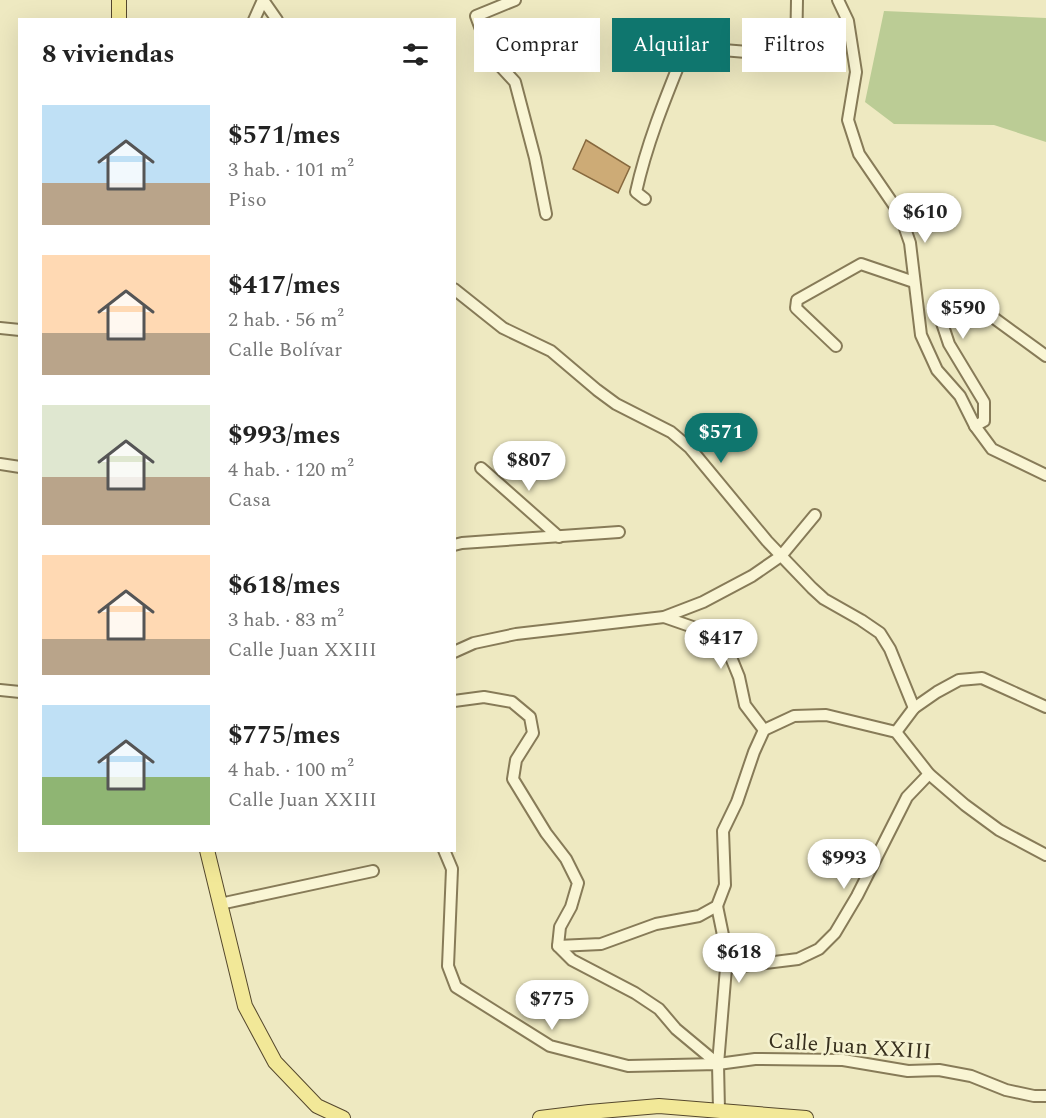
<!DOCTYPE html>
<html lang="es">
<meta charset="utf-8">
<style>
body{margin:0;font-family:Spectral,serif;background:#f2f2f2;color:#222;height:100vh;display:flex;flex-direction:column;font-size:22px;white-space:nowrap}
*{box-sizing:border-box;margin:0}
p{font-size:20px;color:#767676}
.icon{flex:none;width:33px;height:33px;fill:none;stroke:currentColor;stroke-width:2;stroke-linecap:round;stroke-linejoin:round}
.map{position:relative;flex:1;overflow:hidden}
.drawer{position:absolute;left:18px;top:18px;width:438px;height:834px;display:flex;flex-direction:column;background:#fff;border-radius:0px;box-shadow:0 6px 24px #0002}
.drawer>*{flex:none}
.guide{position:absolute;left:474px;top:18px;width:482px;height:54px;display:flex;gap:12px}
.price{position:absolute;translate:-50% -51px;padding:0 14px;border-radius:21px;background:#fff;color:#222;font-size:20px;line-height:39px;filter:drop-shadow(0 2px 3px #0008)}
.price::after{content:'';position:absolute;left:50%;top:36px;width:18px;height:14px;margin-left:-9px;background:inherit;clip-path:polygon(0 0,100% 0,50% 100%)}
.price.current{background:#0f766e;color:#fff}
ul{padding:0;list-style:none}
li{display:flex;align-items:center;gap:18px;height:150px;padding:0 24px}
li span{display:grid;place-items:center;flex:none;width:168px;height:120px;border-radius:0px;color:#555}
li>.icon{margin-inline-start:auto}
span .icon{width:72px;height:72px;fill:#fffc;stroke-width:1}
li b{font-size:26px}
h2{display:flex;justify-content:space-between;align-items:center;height:72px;padding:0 24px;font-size:26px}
.tag{padding:0 21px;border-radius:0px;background:#fff;box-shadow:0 6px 24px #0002;font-size:21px;line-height:54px}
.tag.current{background:#0f766e;color:#fff}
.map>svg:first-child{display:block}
.green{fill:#bbcc95}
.building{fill:#cdab76;stroke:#87693e;stroke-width:1.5}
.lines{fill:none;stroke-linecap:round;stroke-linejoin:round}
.minor-casing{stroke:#877b58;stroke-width:14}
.major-casing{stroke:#55482d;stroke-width:16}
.minor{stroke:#f9f5d4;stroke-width:10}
.major{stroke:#f2e898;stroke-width:14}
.labels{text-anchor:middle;stroke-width:5;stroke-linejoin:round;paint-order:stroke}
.street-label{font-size:22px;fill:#372f1d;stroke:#f5f2d0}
</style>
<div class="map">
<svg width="1046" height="1118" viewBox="0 0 1046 1118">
<rect width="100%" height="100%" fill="#eee9c1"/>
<!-- green -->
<polygon class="green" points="884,11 1046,18 1046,142 994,125 894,124 865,102"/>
<!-- building -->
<polygon class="building" points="586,140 630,167 618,193 573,169"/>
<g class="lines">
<defs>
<g id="minor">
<polyline points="263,0 277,20"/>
<polyline points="515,0 476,16 491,56 515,82 535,158 546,214"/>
<polyline points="838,0 848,21 856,72 848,120 859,154 900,214 910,243 921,335 937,370 960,396 975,426 992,449 1046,475"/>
<polyline points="254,20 263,0"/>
<path d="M645 199 636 192C647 142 667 94 686 47L796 56 797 0"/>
<polyline points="454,289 503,328 551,351 597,390 616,404 671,432 690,448 767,541 812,588 824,599 861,620 880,633 890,649 914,708"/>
<polyline points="0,328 20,330"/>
<polyline points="836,346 796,308 797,300 861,264 914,282"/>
<polyline points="975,426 984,421 984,402 949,344 942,323 952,306 972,302 1046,356"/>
<polyline points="0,464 20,467"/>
<polyline points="481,468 559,537"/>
<polyline points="454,545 462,543 619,532"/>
<polyline points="664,617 713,634 728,650 739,677 745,705 764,730"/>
<polyline points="454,652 474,643 516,634 664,617 703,602 752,576 781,556 815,515"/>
<polyline points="0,690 20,692"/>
<polyline points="454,701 484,697 512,702 530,717 533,733 516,760 513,779 546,833 566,859 578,883 571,907 560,927 558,946 572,960 635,993 659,1009 676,1029 718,1064 755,1059 843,1060 908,1071 939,1070 971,1076 1006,1090 1034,1096 1046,1096"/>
<polyline points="896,732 914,708 937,692 959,680 982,678 1046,707"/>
<polyline points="444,850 452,869 448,966 456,987 550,1046 628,1066 718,1064 719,1110"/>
<polyline points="220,904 373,871"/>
<polyline points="717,906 724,940 726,968 718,1064"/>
<polyline points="558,946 601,944 656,924 699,916 717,906 725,885 723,831 737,802 754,752 764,730 794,716 826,715 896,732 929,774 965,805 999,830 1046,855"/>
<polyline points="726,968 798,959 819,949 835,933 857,896 907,797 929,774"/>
</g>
<g id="major">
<polyline points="119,0 119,20"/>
<polyline points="207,850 245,1006 275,1062 317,1106 343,1118"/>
<polyline points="540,1118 589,1112 659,1106 806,1118"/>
</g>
</defs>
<!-- minor casing -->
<use href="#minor" class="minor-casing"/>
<!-- major casing -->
<use href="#major" class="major-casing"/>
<!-- minor -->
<use href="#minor" class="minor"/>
<!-- major -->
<use href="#major" class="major"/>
</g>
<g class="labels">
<!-- street labels -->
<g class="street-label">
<text transform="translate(850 1045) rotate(4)" y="8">Calle Juan XXIII</text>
</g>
</g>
</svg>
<b class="price" style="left:925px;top:244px">$610</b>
<b class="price" style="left:963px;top:340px">$590</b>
<b class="price current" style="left:721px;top:464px">$571</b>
<b class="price" style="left:529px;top:492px">$807</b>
<b class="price" style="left:721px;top:670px">$417</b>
<b class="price" style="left:844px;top:890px">$993</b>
<b class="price" style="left:739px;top:984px">$618</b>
<b class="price" style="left:552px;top:1031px">$775</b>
<div class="guide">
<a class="tag">Comprar</a>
<a class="tag current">Alquilar</a>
<a class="tag">Filtros</a>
</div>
<section class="drawer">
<h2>8 viviendas<svg class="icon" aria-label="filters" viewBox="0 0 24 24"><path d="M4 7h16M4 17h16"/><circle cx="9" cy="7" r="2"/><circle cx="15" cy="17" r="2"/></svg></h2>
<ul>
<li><span style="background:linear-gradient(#bfe0f5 65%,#b9a48a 0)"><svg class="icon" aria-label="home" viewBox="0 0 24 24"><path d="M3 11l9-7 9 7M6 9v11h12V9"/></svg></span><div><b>$571/mes</b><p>3 hab. · 101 m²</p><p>Piso</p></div></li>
<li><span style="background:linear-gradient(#ffd9b3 65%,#b9a48a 0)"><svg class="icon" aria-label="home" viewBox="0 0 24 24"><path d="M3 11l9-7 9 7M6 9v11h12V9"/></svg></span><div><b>$417/mes</b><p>2 hab. · 56 m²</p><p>Calle Bolívar</p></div></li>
<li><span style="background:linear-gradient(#dfe7d0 60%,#b9a48a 0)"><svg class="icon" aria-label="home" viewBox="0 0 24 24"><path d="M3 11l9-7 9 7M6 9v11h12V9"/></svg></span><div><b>$993/mes</b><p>4 hab. · 120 m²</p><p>Casa</p></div></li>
<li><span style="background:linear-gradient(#ffd9b3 70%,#b9a48a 0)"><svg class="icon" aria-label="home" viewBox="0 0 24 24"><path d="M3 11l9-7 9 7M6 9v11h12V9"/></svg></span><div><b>$618/mes</b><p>3 hab. · 83 m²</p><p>Calle Juan XXIII</p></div></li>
<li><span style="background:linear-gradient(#bfe0f5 60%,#8fb573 0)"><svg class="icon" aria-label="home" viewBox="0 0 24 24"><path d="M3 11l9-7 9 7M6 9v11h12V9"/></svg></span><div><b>$775/mes</b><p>4 hab. · 100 m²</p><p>Calle Juan XXIII</p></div></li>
</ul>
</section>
</div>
